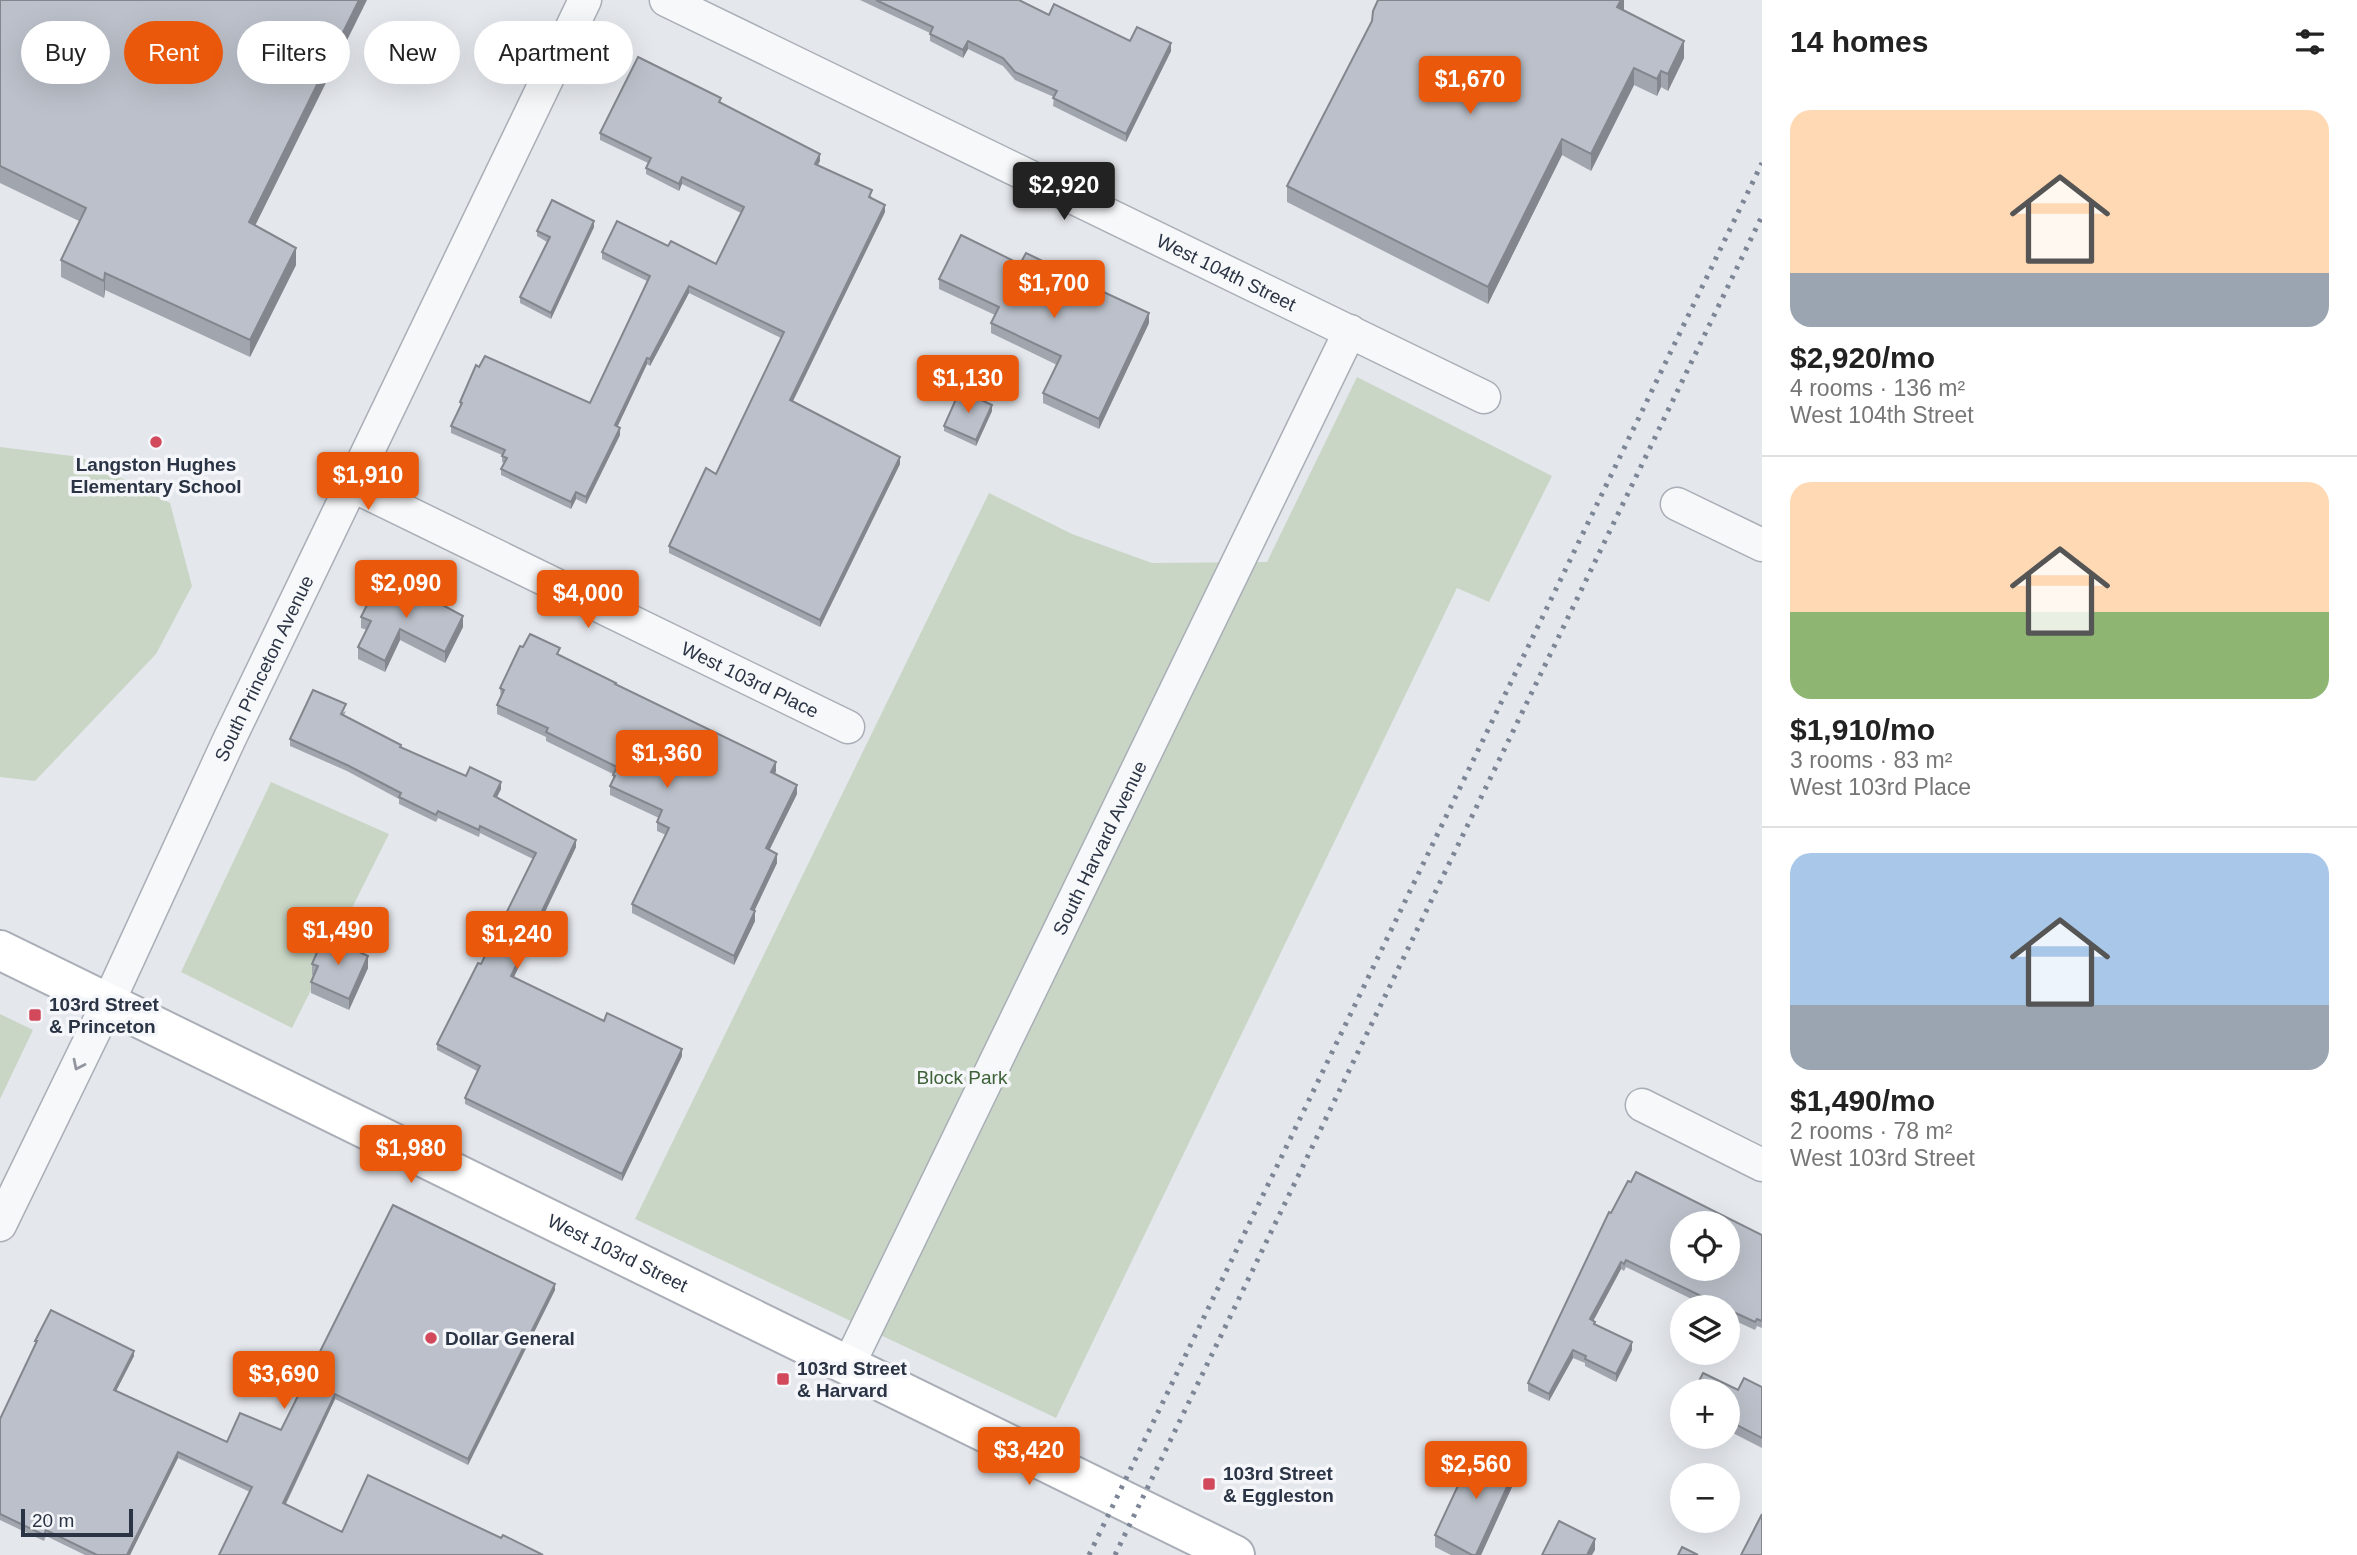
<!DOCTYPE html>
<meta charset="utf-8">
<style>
body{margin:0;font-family:Helvetica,sans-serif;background:#f2f2f2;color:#222;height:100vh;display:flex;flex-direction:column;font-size:26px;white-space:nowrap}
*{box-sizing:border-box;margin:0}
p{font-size:23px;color:#767676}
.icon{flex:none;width:38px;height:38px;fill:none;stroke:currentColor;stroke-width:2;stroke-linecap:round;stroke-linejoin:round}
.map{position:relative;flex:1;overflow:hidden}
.drawer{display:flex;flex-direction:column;background:#fff;width:595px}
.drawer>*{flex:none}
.hud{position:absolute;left:21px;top:21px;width:665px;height:63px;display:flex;gap:14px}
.tools{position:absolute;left:1670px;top:1211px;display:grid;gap:14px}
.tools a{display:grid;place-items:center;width:70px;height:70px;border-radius:50%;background:#fff;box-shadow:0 7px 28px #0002;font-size:35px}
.scale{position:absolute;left:21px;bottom:18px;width:112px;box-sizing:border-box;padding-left:7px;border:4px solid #2b3445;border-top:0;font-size:19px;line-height:24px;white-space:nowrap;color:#2b3445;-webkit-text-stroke:5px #f4f6f9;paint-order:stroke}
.price{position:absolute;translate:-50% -60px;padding:0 16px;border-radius:7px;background:#ea580c;color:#fff;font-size:23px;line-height:46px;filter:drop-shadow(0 2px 4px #0008)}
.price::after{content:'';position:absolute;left:50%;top:42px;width:21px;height:16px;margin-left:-10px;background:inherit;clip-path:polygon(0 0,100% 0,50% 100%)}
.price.on{background:#222;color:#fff}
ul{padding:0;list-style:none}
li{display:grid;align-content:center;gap:14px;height:371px;padding:0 28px}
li+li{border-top:2px solid #e0e0e0}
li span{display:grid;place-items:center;height:217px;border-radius:21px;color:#555}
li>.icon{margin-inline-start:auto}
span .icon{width:126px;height:126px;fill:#fffc;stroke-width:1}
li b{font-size:30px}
h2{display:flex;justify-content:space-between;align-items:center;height:84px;padding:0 28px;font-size:30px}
.chip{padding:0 24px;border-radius:32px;background:#fff;box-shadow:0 7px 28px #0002;font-size:24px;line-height:63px}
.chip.on{background:#ea580c;color:#fff}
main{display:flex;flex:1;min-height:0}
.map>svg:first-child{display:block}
.green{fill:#c9d6c5}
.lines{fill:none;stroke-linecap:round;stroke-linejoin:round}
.minor-casing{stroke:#a9aeb7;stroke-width:35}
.secondary-casing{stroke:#a9aeb7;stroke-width:42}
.minor{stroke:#f7f8fa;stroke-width:32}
.secondary{stroke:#fff;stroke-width:38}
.rail{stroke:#7d8696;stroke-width:5;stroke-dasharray:3.5 7;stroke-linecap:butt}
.wall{fill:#a1a5ae}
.shaded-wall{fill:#83868d}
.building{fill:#bbc0ca;stroke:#83868d;stroke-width:2;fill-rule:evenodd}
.oneway{stroke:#9196a0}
.poi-dot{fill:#d1495b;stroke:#f4f6f9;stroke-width:2.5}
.labels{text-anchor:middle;stroke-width:7;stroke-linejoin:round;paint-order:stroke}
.street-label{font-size:19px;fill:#2b3445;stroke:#f4f6f9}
.poi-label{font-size:19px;font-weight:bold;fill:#2b3445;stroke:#f4f6f9;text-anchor:start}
.park-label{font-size:19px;fill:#3f6138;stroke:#f4f6f9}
</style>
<main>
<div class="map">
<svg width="1762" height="1555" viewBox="0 0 1762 1555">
<rect width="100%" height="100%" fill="#e4e7ec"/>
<!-- green -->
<g class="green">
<polygon points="1357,377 1552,476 1489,602 1457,588 1056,1418 635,1219 989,493 1072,534 1152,563 1267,562"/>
<polygon points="0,447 80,457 170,503 192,586 156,654 35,781 0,777"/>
<polygon points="271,782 389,834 292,1028 181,972"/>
<polygon points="0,1014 33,1030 0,1099"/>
</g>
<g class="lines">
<defs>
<g id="minor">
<path id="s1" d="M666 0 1484 397"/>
<path id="s2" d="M351 485 848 727"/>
<polyline points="1677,504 1762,545"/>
<polyline points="1642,1105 1762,1165"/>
<path id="s3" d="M0 1225 108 1003 229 740 585 0"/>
<path id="s4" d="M848 1366 1350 331"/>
</g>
<g id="secondary">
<path id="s5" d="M0 950 1235 1555"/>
</g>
</defs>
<!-- minor casing -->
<use href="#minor" class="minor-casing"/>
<!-- secondary casing -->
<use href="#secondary" class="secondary-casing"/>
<!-- minor -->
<use href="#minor" class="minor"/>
<!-- secondary -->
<use href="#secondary" class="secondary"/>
<!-- rail -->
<g class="rail">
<polyline points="1089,1555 1762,163"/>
<polyline points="1115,1555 1762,216"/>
</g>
</g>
<!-- wall -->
<g class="wall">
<polygon points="0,0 255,225 296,265 250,357 105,290 104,298 61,277 61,260 79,221 0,183"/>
<polygon points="860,0 1019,0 1049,15 1130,41 1171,51 1126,142 1053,106 1054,97 1015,80 1003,66 968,49 963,58 930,41 930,33"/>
<polygon points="1624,0 1624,10 1684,58 1668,91 1661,87 1657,96 1634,85 1591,171 1562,155 1488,304 1287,202 1287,186"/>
<polygon points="721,103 820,161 817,165 872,197 871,198 885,212 793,401 900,464 820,627 669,553 669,546 716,474 781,338 689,293 650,366 647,364 617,427 620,435 586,504 576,499 571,509 501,475 501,469 504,463 502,462 502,455 451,433 451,426 460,408 460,402 590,403 647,281 602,259 602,252 668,246 716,264 741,213 682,184 679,191 646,174 646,168 648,163 600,140 600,133"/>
<polygon points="594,227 551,319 520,303 520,297 547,242 537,236 537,231"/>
<polygon points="1020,264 1059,272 1149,323 1099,429 1043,403 1043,393 1057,365 991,333 991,323 995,315 939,289 939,279"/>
<polygon points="992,411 976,446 944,431 944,426"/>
<polygon points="361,617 463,627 445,663 400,640 385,672 358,659 358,647 367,630 361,628"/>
<polygon points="523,647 560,656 616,685 776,771 775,774 797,794 769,850 777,863 754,911 755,921 734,965 632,913 632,904 666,835 657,831 657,822 659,818 610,795 610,786 613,780 613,774 546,741 546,737 497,714 497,705 501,698 500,688"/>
<polygon points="346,711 344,715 401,747 466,776 501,789 497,797 576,847 514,977 604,1021 682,1056 622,1181 465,1104 465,1098 477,1071 437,1050 437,1044 481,964 533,859 480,833 479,837 438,818 436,822 399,804 399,799 347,771 290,746 290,739"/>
<polygon points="312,964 368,968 349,1010 311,993 311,982 314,976 312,975"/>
<polygon points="393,1205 555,1290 468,1465 335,1399 286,1504 342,1532 501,1538 543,1555 219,1555 250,1492 178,1458 130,1555 85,1555 46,1536 44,1541 0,1520 0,1419 35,1346 35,1341 134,1356 116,1391 227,1442 281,1430"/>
<polygon points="1611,1213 1762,1235 1762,1328 1757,1326 1755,1330 1727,1317 1727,1307 1708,1307 1626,1267 1624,1271 1621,1269 1593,1321 1595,1324 1632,1350 1616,1382 1585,1366 1585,1363 1573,1358 1549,1401 1528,1391 1528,1383"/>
<polygon points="1762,1387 1762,1448 1727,1430 1727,1391"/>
<polygon points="1517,1476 1481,1555 1451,1555 1435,1547 1435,1535"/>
</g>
<!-- shaded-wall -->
<g class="shaded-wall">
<polygon points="359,0 367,0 249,238 249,222"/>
<polygon points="1621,0 1624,0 1624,10 1617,7"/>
<polygon points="968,41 968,49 963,58 963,50"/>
<polygon points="1684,41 1684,58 1668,91 1668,74"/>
<polygon points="1171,43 1171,51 1126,142 1126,134"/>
<polygon points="1634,68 1634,85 1591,171 1591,154"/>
<polygon points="1661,71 1661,87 1657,96 1657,79"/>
<polygon points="1562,139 1562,155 1488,304 1488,287"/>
<polygon points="820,154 820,161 815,171 815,164"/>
<polygon points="682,177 682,184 679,191 679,184"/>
<polygon points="885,205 885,212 790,407 790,400"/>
<polygon points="594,221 594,227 551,319 551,313"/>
<polygon points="296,248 296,265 250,357 250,340"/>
<polygon points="105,273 105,290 104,298 104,281"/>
<polygon points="689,286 689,293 650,366 650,359"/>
<polygon points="1149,313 1149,323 1099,429 1099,419"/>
<polygon points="647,358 647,364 615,432 615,425"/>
<polygon points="992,405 992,411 976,446 976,440"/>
<polygon points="620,428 620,435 586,504 586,497"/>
<polygon points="900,457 900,464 820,627 820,620"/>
<polygon points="576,492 576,499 571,509 571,502"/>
<polygon points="463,616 463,627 445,663 445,652"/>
<polygon points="400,629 400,640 385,672 385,661"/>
<polygon points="776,762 776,771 771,781 771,772"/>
<polygon points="501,782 501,789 494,803 494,796"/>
<polygon points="797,785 797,794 766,857 766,848"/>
<polygon points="576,840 576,847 511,983 511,976"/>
<polygon points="777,854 777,863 751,918 751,909"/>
<polygon points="755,911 755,921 734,965 734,956"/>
<polygon points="368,956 368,968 349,1010 349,999"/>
<polygon points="682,1049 682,1056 622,1181 622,1174"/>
<polygon points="1621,1262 1621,1269 1590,1327 1590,1319"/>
<polygon points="555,1284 555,1290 468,1465 468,1459"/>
<polygon points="1632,1342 1632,1350 1616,1382 1616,1374"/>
<polygon points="1573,1350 1573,1358 1549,1401 1549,1394"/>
<polygon points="134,1351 134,1356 114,1395 114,1390"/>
<polygon points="335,1394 335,1399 283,1509 283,1503"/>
<polygon points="178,1452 178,1458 130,1555 127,1555"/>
<polygon points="1517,1465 1517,1476 1481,1555 1476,1555"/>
<polygon points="1595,1539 1595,1550 1592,1555 1587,1555"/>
</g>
<!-- building -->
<g class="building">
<polygon points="0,0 359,0 249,222 296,248 250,340 105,273 104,281 61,260 86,208 0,166"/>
<polygon points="876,0 1019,0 1049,15 1054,4 1130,41 1137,27 1171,43 1126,134 1053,98 1057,91 1015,72 1003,58 968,41 963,50 930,34 933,27"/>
<polygon points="1378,0 1621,0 1617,7 1684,41 1668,74 1661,71 1657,79 1634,68 1591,154 1562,139 1488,287 1287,186 1372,21 1373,11"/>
<polygon points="638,57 721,98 719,102 820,154 815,164 872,190 869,197 885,205 790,400 900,457 820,620 669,546 706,468 716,474 784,332 689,286 650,359 647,358 615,425 620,428 586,497 576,492 571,502 501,469 507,458 502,456 505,450 451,426 462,403 460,402 476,365 479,367 485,356 590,403 650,276 602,252 617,221 668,246 671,241 716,264 744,207 682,177 679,184 646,168 651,158 600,133"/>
<polygon points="552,200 594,221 551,313 520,297 550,237 537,231"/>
<polygon points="961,235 1020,264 1026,253 1059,269 1058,271 1149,313 1099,419 1043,393 1061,356 991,323 999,307 939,279"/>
<polygon points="960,390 992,405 976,440 944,426"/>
<polygon points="380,579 425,602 428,597 463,616 445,652 400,629 385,661 358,647 371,621 361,617"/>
<polygon points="530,634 560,648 557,654 616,683 615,684 776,762 771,772 797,785 766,848 777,854 751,909 755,911 734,956 632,904 669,828 657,822 662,810 610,786 615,776 613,775 617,767 546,732 548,728 497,705 504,690 500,688 520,646 523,647"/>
<polygon points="313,690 346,704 341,714 401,745 400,747 466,776 470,767 501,782 494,796 576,840 511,976 604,1021 607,1013 682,1049 622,1174 465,1098 480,1066 437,1044 474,971 478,963 481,964 536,853 480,826 479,830 438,811 436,815 399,797 401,793 347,765 290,739"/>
<polygon points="324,936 368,956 349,999 311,982 318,966 312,964"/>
<path d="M1636 1172 1762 1235V1321L1757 1319 1755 1322 1727 1309V1307H1724L1626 1260 1624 1264 1621 1262 1590 1319 1595 1322 1594 1324 1632 1342 1616 1374 1585 1359 1586 1356 1573 1350 1549 1394 1528 1383 1609 1212 1611 1213 1628 1181 1631 1182ZM1682 1223H1727V1269H1682Z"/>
<polygon points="393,1205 555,1284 468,1459 335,1394 283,1503 342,1532 368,1475 501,1538 503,1535 543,1555 219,1555 252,1487 178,1452 127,1555 97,1555 46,1530 44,1535 0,1514 0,1419 37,1341 35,1341 51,1310 134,1351 114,1390 227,1442 240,1413 281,1430"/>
<polygon points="1703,1373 1738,1390 1744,1378 1762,1387 1762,1438 1727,1420 1727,1391 1694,1391"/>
<polygon points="1476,1447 1517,1465 1476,1555 1472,1555 1435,1535"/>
<polygon points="1762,1514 1762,1555 1741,1555"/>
<polygon points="1559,1521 1595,1539 1587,1555 1542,1555"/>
<polygon points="1682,1547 1698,1555 1678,1555"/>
</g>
<!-- one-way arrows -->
<defs><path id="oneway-chevron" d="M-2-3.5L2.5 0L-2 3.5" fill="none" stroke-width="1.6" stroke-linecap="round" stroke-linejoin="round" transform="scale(1.75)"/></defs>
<use class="oneway" href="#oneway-chevron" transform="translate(78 1065) rotate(116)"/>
<!-- markers -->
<g class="poi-dot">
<circle cx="156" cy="442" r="7"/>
<rect x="28" y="1008" width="14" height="14" rx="3.5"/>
<circle cx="431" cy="1338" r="7"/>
<rect x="776" y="1372" width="14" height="14" rx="3.5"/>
<rect x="1202" y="1477" width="14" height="14" rx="3.5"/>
</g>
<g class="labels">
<!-- street labels -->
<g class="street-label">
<text dy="7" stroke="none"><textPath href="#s1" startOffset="623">West 104th Street</textPath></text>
<text dy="7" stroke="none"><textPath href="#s3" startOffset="616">South Princeton Avenue</textPath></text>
<text dy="7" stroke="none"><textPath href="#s2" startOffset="444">West 103rd Place</textPath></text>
<text dy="7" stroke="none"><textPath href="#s4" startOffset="576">South Harvard Avenue</textPath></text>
<text dy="7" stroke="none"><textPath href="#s5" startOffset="688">West 103rd Street</textPath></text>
</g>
<!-- poi labels -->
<g class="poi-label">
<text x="156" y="471" text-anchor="middle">Langston Hughes<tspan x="156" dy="22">Elementary School</tspan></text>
<text x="49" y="1011">103rd Street<tspan x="49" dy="22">&amp; Princeton</tspan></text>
<text x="445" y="1345">Dollar General</text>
<text x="797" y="1375">103rd Street<tspan x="797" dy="22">&amp; Harvard</tspan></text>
<text x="1223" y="1480">103rd Street<tspan x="1223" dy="22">&amp; Eggleston</tspan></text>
</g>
<!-- park labels -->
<g class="park-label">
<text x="962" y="1084">Block Park</text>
</g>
</g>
</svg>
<div class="tools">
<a><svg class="icon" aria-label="locate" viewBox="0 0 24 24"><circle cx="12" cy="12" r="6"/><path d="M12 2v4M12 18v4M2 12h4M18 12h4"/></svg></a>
<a><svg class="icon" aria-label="layers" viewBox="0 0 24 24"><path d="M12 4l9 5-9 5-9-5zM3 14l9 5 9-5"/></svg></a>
<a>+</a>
<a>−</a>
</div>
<div class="scale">20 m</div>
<b class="price" style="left:1470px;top:116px">$1,670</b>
<b class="price on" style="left:1064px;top:222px">$2,920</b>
<b class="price" style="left:1054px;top:320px">$1,700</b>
<b class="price" style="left:968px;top:415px">$1,130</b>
<b class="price" style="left:368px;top:512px">$1,910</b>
<b class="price" style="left:406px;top:620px">$2,090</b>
<b class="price" style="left:588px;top:630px">$4,000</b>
<b class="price" style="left:667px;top:790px">$1,360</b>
<b class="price" style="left:338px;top:967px">$1,490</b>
<b class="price" style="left:517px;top:971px">$1,240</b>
<b class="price" style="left:411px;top:1185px">$1,980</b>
<b class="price" style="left:284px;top:1411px">$3,690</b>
<b class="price" style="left:1029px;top:1487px">$3,420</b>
<b class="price" style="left:1476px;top:1501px">$2,560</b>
<div class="hud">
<a class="chip">Buy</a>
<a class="chip on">Rent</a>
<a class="chip">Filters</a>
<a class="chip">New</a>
<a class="chip">Apartment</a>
</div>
</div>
<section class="drawer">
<h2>14 homes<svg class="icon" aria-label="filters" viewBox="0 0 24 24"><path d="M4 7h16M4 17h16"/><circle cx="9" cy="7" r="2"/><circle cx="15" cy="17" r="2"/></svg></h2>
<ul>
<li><span style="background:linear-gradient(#ffd9b3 75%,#9aa5b1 0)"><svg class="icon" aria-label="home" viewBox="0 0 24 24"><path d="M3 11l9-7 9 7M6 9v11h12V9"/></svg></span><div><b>$2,920/mo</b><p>4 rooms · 136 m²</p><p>West 104th Street</p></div></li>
<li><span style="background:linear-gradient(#ffd9b3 60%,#8fb573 0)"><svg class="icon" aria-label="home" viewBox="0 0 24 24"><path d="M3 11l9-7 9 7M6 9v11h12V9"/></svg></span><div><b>$1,910/mo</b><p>3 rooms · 83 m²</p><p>West 103rd Place</p></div></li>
<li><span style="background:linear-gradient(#a9c7e8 70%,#9aa5b1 0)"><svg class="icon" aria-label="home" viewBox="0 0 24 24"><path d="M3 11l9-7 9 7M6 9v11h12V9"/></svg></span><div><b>$1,490/mo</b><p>2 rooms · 78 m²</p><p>West 103rd Street</p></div></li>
</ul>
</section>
</main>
